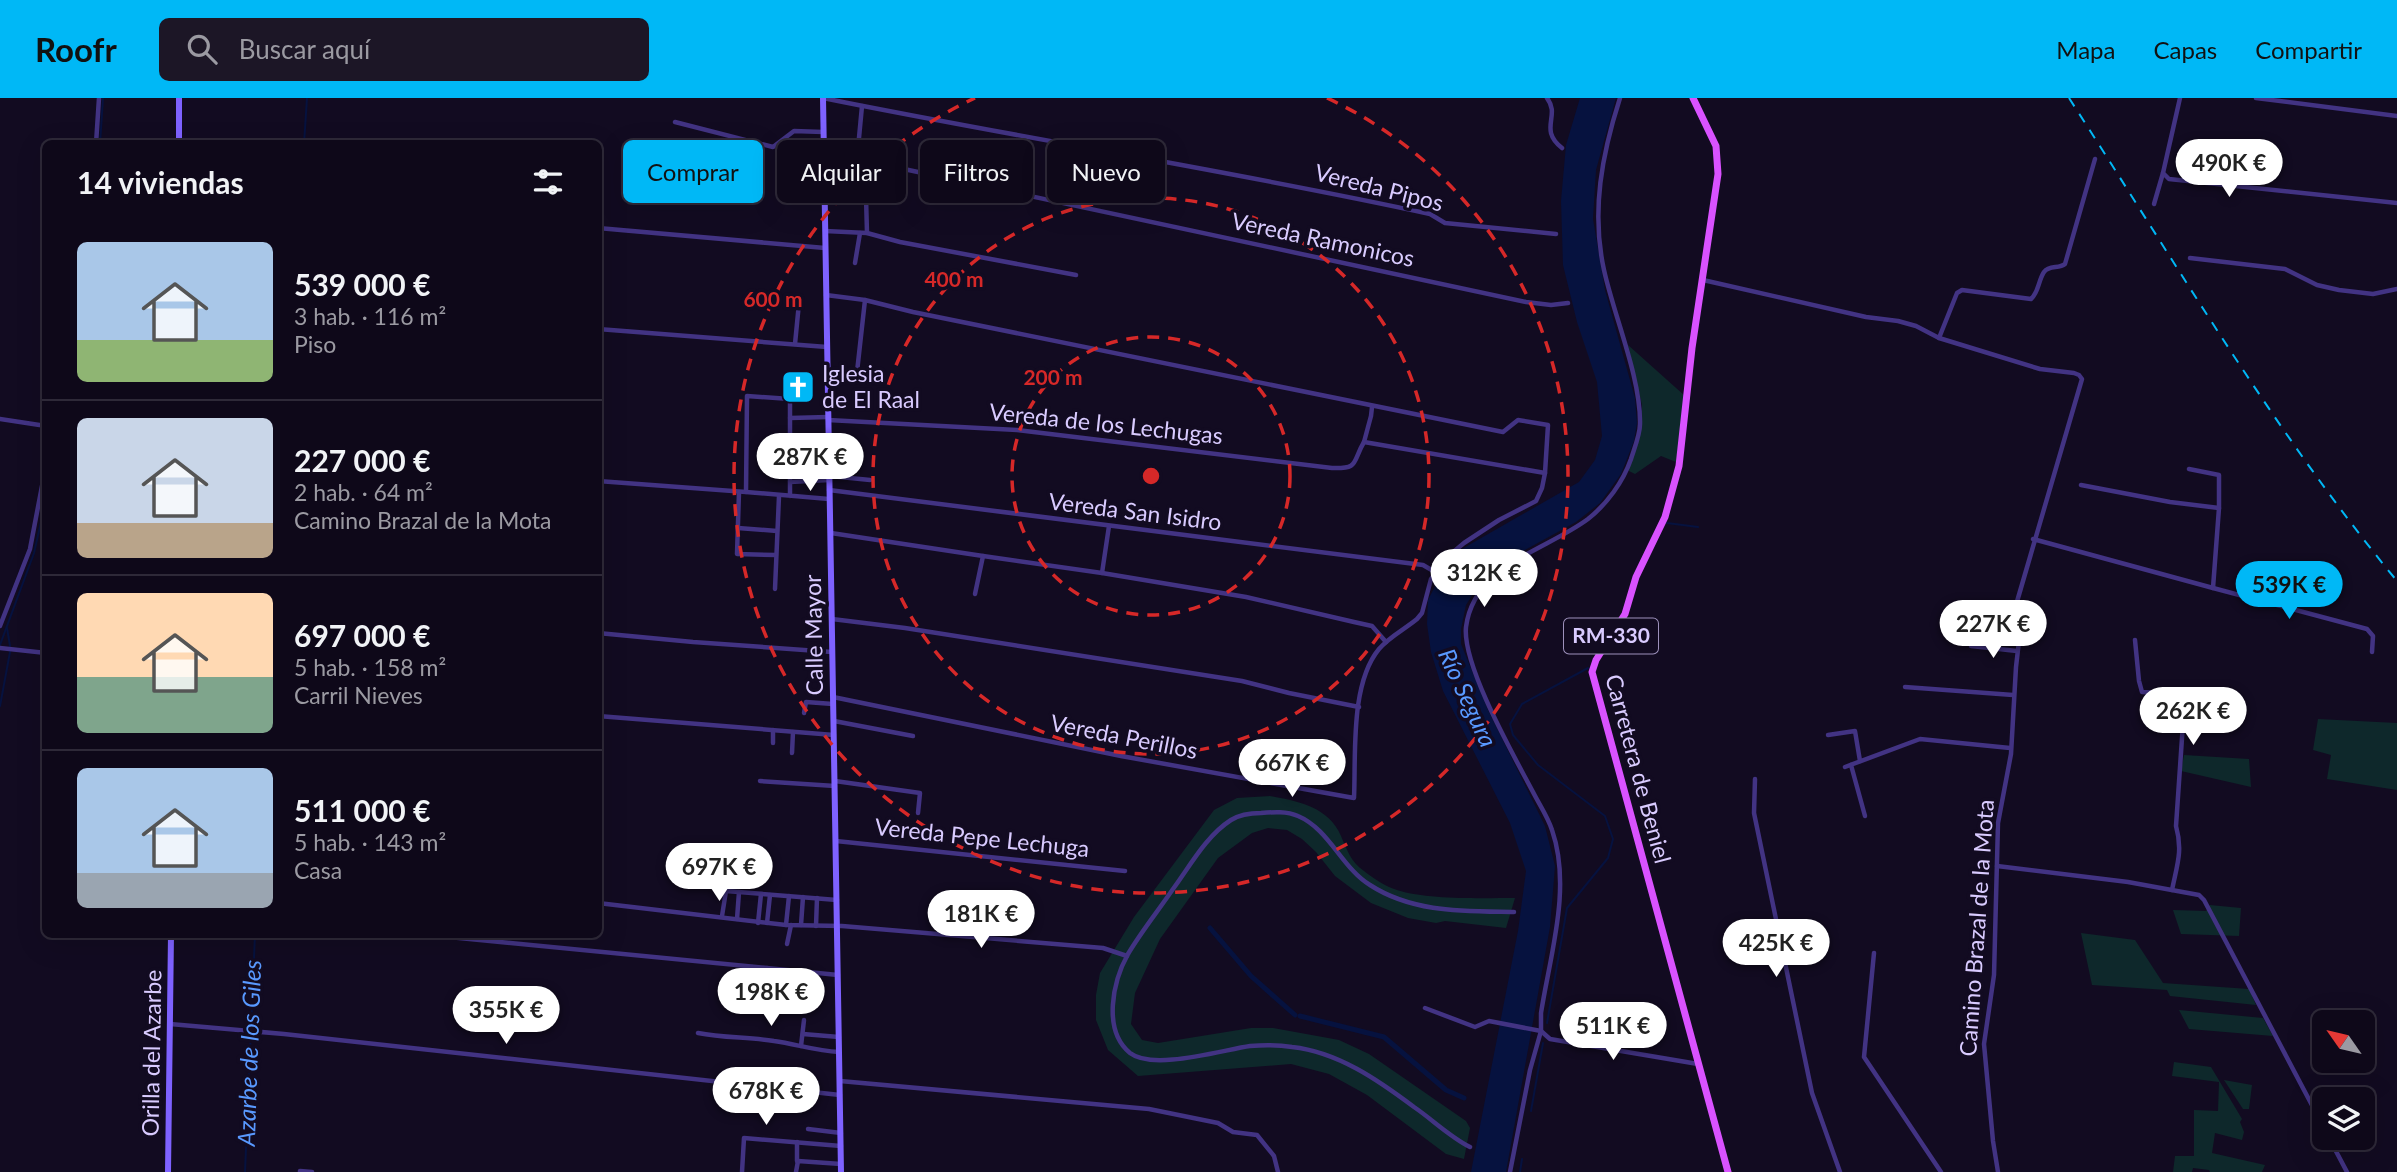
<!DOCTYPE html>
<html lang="es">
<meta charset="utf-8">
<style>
body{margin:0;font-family:Lato,sans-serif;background:#1c1626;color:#f1f3f6;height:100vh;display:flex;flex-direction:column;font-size:26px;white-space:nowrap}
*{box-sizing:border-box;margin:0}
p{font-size:23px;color:#9b9aa2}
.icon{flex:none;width:38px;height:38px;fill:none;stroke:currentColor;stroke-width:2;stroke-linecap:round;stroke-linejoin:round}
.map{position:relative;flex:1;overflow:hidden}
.details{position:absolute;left:42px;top:42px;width:560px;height:798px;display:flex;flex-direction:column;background:#0e0819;border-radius:10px;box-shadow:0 7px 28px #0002,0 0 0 2px #2e2938}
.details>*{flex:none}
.guide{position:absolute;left:623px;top:42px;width:665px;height:63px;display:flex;gap:14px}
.needle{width:46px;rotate:304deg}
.fabs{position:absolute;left:2312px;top:912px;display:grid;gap:14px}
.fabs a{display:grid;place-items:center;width:63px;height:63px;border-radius:10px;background:#0e0819;box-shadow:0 7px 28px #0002,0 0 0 2px #2e2938;font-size:35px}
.price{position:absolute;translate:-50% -60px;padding:0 16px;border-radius:24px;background:#fff;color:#222;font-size:23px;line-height:46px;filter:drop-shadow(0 2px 4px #0008)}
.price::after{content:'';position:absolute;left:50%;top:42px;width:21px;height:16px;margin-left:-10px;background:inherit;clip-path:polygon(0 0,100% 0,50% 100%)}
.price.current{background:#00b8f6;color:#111}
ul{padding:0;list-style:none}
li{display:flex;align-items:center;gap:21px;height:175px;padding:0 35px}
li+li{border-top:2px solid #2e2938}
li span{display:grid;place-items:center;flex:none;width:196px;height:140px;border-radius:10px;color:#555}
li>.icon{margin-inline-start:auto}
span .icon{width:84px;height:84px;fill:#fffc;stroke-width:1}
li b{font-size:30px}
h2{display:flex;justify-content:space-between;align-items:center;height:84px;padding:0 35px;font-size:30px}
.pill{padding:0 24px;border-radius:10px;background:#0e0819;box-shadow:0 7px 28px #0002,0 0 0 2px #2e2938;font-size:24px;line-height:63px}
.pill.current{background:#00b8f6;color:#111}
header{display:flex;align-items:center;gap:42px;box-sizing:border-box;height:98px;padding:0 35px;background:#00b8f6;color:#111}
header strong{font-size:33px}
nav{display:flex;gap:38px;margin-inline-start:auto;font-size:24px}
.search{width:490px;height:63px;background:#1c1626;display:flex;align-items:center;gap:18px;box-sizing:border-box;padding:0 24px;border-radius:10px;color:#9b9aa2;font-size:26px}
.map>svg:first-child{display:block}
.green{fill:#0e282b}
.water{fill:#06123f}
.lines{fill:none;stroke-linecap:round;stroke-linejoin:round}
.stream{stroke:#06123f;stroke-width:2}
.canal{stroke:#06123f;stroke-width:5}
.street{stroke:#423383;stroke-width:4.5}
.secondary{stroke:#7e62ff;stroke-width:6}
.primary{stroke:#d952ff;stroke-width:7}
.rail{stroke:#00b8f6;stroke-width:2;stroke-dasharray:10 9;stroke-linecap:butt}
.ring{fill:none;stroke:#d62828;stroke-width:3.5;stroke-dasharray:12 9}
.labels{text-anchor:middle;stroke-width:7;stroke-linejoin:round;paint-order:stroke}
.shield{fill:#120b21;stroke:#9d91bc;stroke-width:2}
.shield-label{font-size:21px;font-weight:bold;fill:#d9cbff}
.street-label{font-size:23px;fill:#d9cbff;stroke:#120b21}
.poi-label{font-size:23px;fill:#d9cbff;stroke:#120b21;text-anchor:start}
.water-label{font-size:24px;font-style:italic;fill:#5999ff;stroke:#120b21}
.centre{fill:#d62828;stroke:#120b21;stroke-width:3.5}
.ring-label{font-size:21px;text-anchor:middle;font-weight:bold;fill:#d62828;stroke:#120b21;stroke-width:7;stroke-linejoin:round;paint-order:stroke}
</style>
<header>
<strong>Roofr</strong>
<div class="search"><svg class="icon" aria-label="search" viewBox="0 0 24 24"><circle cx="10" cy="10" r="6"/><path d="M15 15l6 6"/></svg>Buscar aquí</div>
<nav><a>Mapa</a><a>Capas</a><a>Compartir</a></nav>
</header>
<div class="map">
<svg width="2397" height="1074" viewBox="0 0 2397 1074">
<rect width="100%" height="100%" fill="#120b21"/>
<!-- green -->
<g class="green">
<polygon points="1628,247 1685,298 1676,364 1661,358 1635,376 1629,373 1629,369 1641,332 1642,307"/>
<polygon points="2318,621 2397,625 2397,692 2327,681 2331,657 2313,652"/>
<polygon points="2184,657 2249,661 2251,689 2181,673"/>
<path d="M1270 698C1298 703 1329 709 1341 738 1347 752 1351 764 1364 773 1373 780 1386 789 1397 792 1428 802 1481 800 1515 800L1506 830 1445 823 1436 825 1408 820 1371 805 1335 778 1316 754 1302 741 1287 732 1268 730 1252 735 1218 760 1160 841 1135 895 1131 926 1142 942 1158 945 1251 930H1273L1339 942 1369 956 1466 1023 1470 1030 1464 1061 1446 1056 1367 997 1329 976 1291 966 1138 978 1108 952 1096 922V897L1100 875 1134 819 1214 712 1237 700Z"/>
<polygon points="2210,807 2241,810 2239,838 2181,836 2173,812 2206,813"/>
<polygon points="2081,835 2135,842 2163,885 2249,891 2256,907 2170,898 2167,892 2092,887"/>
<polygon points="2179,912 2263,920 2273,938 2189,931"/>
<polygon points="2174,964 2211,969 2242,1021 2240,1024 2244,1034 2242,1042 2215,1035 2212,1055 2265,1067 2262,1074 2210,1074 2209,1072 2193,1070 2192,1074 2173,1074 2175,1058 2194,1058 2194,1012 2218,1013 2219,984 2172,978"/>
<polygon points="2224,982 2252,987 2249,1011 2243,1011"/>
</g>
<!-- water -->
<polygon class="water" points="1580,0 1616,0 1596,72 1593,121 1605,192 1635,300 1637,325 1634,343 1621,376 1600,405 1576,424 1503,464 1476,491 1466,507 1461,531 1461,546 1488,612 1545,728 1555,768 1550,829 1506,1074 1471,1074 1518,833 1526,773 1510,725 1443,593 1431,554 1427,526 1428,502 1445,469 1462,451 1579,384 1595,362 1602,338 1597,284 1577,224 1563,167 1561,103 1566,47"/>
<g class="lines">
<!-- stream -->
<g class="stream">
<polyline points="100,46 103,0"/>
<polyline points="304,46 307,0"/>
<polyline points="1667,425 1698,429"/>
<polyline points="7,530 10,548"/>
<polyline points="0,547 34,455 46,402"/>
<polyline points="0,608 10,554"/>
<polyline points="1547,925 1567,810 1608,760 1613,741 1605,718 1538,667 1513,637 1510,626 1522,606 1588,570"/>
<polyline points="1531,1013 1543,945"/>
<polyline points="245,1074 255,836"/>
<polyline points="1520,1074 1522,1061"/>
</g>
<!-- canal -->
<g class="canal">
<polyline points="1210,830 1251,878 1295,917"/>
<polyline points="1300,918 1384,939 1446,992 1464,1000"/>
</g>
<!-- street -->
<g class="street">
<path d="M823 0C1025 41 1228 72 1430 116L1445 125 1556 136"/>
<path d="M1547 0C1561 18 1538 31 1562 50"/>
<polyline points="2180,0 2163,75 2169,81 2397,105"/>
<polyline points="2256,0 2397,18"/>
<polyline points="675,24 773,49 794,33 823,34"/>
<polyline points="96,46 99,0"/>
<polyline points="823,57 857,61 1526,204 1551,207 1568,205"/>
<polyline points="857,61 862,8"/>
<polyline points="865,63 867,135"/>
<polyline points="2154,106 2163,75"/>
<polyline points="598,130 825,150"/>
<polyline points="825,133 867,135 900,144 1076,177"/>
<polyline points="2190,160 2285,171 2317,187 2339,192 2373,196 2397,191"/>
<polyline points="855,165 860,135"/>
<polyline points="1703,182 1866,219 1898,223 1916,228 1939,240 2040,271 2074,275 2079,277 2082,281 2016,507 2024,526 2019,543 2016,569 2011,656 1998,725 1994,877 1984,946 1993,1043 1998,1074"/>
<path d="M826 197 865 202 913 214 1503 334 1518 322 1548 327 1545 375 1542 390 1536 403 1499 422 1464 445 1445 461 1431 481 1422 515 1417 521C1405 531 1389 539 1379 551 1350 586 1356 657 1354 700L1121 658 833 599"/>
<polyline points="598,231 827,249"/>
<path d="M1939 240 1957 195 1962 192 2031 201C2039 194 2038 183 2044 174 2049 167 2059 171 2065 166L2095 61"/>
<polyline points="795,246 799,205"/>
<polyline points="857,274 865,202"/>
<polyline points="1372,309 1371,318 1364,344 1545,375"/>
<polyline points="790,320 828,319"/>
<polyline points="0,321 46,328"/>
<path d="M828 322 1017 332 1332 370C1360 371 1352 364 1364 344"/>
<polyline points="828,346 855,346"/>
<polyline points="789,352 828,350"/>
<polyline points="2189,371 2219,377 2219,410"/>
<polyline points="830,378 870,382"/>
<polyline points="598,383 746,394"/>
<polyline points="790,384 829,382"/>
<polyline points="829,392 1423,467 1435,474"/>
<polyline points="739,394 737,456 776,457"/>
<polyline points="790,398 790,301 747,298 746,394 829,401"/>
<polyline points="738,430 777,433"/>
<polyline points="831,435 983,458 975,496"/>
<polyline points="2033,441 2213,490 2219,410 2170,404 2081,387"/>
<polyline points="983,458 1102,475 1109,428"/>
<polyline points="1102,475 1246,499 1354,524 1372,528 1386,544"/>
<polyline points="2213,490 2367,531 2373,538 2372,554"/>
<polyline points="775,491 779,398"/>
<polyline points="832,521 905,530 1242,583 1289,595 1359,609"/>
<polyline points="0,528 30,451 46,367"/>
<polyline points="598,535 693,544 832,554"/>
<path d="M2135 542 2139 583 2142 594 2185 596 2176 728C2183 753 2177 767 2172 792"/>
<polyline points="1971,548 2017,553"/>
<polyline points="0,550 46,555"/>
<polyline points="1905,589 2013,597"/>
<polyline points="804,615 806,604 833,606"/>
<polyline points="598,618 834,637"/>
<polyline points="834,623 913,638"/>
<polyline points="1828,637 1855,633 1860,663"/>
<polyline points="773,645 773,632"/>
<polyline points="792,655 793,634"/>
<polyline points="1851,667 1865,718"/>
<polyline points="1845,669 1920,641 2010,650"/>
<polyline points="1755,681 1754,715 1812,995 1840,1074"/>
<polyline points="760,683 835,688"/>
<polyline points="835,683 920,695 918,715"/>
<polyline points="836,743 1125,773"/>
<polyline points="1997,768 2128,784 2199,797 2204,802 2324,1030"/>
<polyline points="598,805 786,827 842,828 1103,850 1127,858"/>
<polyline points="722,818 726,793 837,802"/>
<polyline points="737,821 739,794"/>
<polyline points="758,825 761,796"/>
<polyline points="767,825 770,797"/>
<polyline points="786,827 789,798"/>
<polyline points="801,827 803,799"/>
<polyline points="816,828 817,800"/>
<polyline points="418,836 838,877"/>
<polyline points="787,846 791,827"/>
<polyline points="1874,855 1864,959 1941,1074"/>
<polyline points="752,869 751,897 767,897 767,870"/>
<polyline points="752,887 767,887"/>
<polyline points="1425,910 1475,929 1489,923 1541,933 1550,941 1698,966"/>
<polyline points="170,926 284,936 840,997"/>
<path d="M698 935C723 940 749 939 774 943 796 946 816 953 839 954"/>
<polyline points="803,936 839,939"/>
<polyline points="801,948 804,922"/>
<polyline points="840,983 1149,1011 1218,1025 1233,1034 1257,1037 1274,1058 1278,1074"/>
<polyline points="808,1031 841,1035"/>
<polyline points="2329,1040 2347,1074"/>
<path d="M1470 1049C1450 1039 1433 1022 1414 1009 1378 982 1338 954 1292 949 1279 947 1263 947 1250 948 1222 952 1153 973 1130 955 1102 932 1113 883 1128 856 1141 834 1158 813 1173 791 1190 768 1206 738 1231 722 1239 717 1251 715 1261 715 1273 714 1287 713 1298 718 1329 731 1342 770 1370 787 1413 815 1465 813 1514 814"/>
<polyline points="797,1063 797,1044"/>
<polyline points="300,1073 312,1074"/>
<polyline points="742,1074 744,1040 841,1048"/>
<polyline points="796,1074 798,1063 841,1066"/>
<path d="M1510 1074 1530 972 1541 933V915C1550 857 1572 790 1552 732 1548 719 1539 706 1533 694 1514 658 1462 567 1466 529 1474 467 1545 453 1588 421 1607 406 1623 384 1631 361 1634 351 1640 337 1640 326 1641 280 1614 218 1604 172 1591 113 1602 56 1620 0"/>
</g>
<!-- secondary -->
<g class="secondary">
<polyline points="823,0 841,1074"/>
<polyline points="179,46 179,0"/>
<polyline points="168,1074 171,836"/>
</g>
<!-- primary -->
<polyline class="primary" points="1693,0 1716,48 1718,76 1692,250 1679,368 1665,419 1636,479 1625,516 1596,562 1592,574 1728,1074"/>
<!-- rail -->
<path class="rail" d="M2069 0C2174 162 2274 334 2397 483"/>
</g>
<!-- distance rings -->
<g class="ring">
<circle cx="1151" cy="378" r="139"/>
<circle cx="1151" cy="378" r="278"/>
<path d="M1327 0A417 417 0 1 1 975 0"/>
</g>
<!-- icons -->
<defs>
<symbol id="church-square" viewBox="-11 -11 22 22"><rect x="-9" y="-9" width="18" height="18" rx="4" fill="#00b8f6" stroke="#120b21"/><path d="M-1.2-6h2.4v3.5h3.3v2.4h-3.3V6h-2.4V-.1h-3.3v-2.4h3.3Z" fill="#fff"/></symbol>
</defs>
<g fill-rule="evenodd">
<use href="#church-square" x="779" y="270" width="38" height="38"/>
</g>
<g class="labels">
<!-- shield labels -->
<rect class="shield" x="1564" y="520.5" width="94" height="35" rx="5"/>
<g class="shield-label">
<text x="1611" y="545">RM-330</text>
</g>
<!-- street labels -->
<g class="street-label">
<text transform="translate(1379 90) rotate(14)" y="8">Vereda Pipos</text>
<text transform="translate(1323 142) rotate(12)" y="8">Vereda Ramonicos</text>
<text transform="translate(1106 326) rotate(6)" y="8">Vereda de los Lechugas</text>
<text transform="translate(1135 414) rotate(7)" y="8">Vereda San Isidro</text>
<text transform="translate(814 537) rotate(-91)" y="8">Calle Mayor</text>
<text transform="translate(1124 639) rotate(11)" y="8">Vereda Perillos</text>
<text transform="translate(1638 671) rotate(75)" y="8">Carretera de Beniel</text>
<text transform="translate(982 740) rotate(6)" y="8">Vereda Pepe Lechuga</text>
<text transform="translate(1977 830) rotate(-86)" y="8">Camino Brazal de la Mota</text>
<text transform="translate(152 955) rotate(-89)" y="8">Orilla del Azarbe</text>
</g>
<!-- poi labels -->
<g class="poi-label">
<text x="822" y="284">Iglesia<tspan x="822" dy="26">de El Raal</tspan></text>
</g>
<!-- water labels -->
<g class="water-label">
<text transform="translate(1467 600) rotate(65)" y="8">Río Segura</text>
<text transform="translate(250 955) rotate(-88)" y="8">Azarbe de los Giles</text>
</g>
</g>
<circle cx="1151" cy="378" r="10" class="centre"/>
<g class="ring-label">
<text x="954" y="189">400 m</text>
<text x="773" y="209">600 m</text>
<text x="1053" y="287">200 m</text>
</g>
</svg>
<div class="fabs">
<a><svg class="needle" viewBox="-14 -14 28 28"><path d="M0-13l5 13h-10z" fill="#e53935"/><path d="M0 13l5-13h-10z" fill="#9b9aa2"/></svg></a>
<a><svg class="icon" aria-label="layers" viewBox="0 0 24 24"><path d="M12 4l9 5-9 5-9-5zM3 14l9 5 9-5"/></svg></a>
</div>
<b class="price" style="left:2229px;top:101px">490K €</b>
<b class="price" style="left:810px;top:395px">287K €</b>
<b class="price" style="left:1484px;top:511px">312K €</b>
<b class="price current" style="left:2289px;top:523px">539K €</b>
<b class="price" style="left:1993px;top:562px">227K €</b>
<b class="price" style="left:2193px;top:649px">262K €</b>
<b class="price" style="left:1292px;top:701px">667K €</b>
<b class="price" style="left:719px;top:805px">697K €</b>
<b class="price" style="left:981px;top:852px">181K €</b>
<b class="price" style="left:1776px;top:881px">425K €</b>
<b class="price" style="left:771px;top:930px">198K €</b>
<b class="price" style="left:506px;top:948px">355K €</b>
<b class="price" style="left:1613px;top:964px">511K €</b>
<b class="price" style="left:766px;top:1029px">678K €</b>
<div class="guide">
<a class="pill current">Comprar</a>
<a class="pill">Alquilar</a>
<a class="pill">Filtros</a>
<a class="pill">Nuevo</a>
</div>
<section class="details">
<h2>14 viviendas<svg class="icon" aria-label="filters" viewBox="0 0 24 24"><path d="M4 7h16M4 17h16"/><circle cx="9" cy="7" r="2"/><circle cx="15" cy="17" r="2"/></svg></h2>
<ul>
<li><span style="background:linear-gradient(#a9c7e8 70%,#8fb573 0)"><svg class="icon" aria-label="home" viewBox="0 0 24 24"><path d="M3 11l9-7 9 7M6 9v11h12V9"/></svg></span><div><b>539 000 €</b><p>3 hab. · 116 m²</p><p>Piso</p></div></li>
<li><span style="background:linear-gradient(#c9d6e8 75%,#b9a48a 0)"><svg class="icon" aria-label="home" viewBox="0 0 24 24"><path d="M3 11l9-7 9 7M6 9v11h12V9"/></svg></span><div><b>227 000 €</b><p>2 hab. · 64 m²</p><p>Camino Brazal de la Mota</p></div></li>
<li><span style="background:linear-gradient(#ffd9b3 60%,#7fa58c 0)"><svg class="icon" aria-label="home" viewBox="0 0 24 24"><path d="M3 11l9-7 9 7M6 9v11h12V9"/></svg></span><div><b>697 000 €</b><p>5 hab. · 158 m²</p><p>Carril Nieves</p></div></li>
<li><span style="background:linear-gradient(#a9c7e8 75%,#9aa5b1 0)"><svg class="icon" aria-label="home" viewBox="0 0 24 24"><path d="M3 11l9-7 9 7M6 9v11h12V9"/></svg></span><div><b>511 000 €</b><p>5 hab. · 143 m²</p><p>Casa</p></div></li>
</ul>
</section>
</div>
